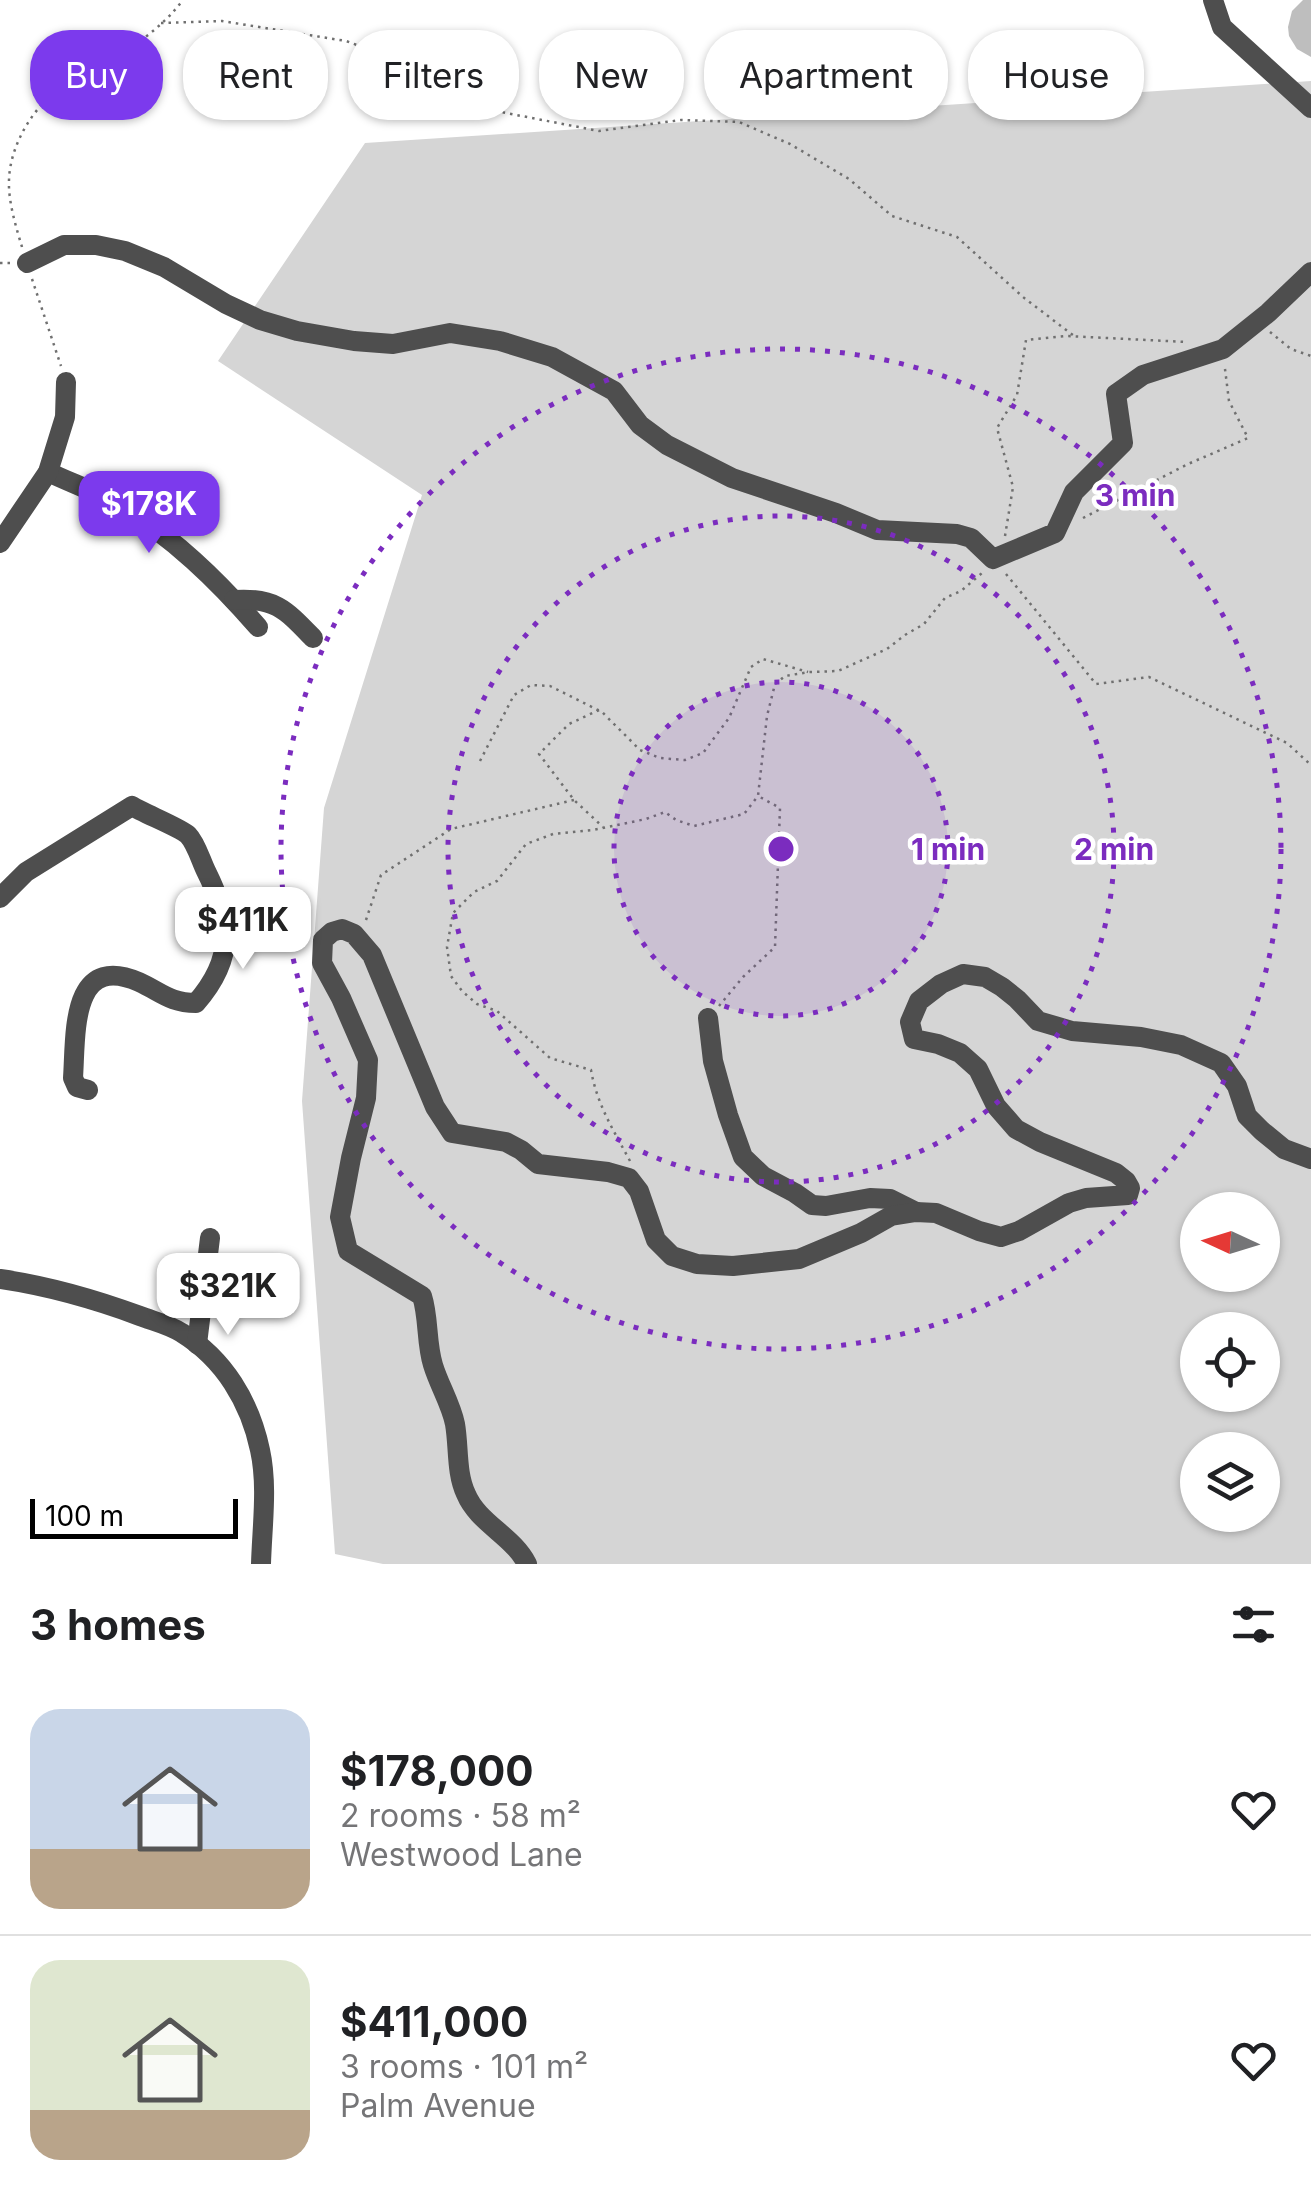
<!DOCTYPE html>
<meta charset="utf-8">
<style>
body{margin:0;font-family:Inter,sans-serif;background:#f2f2f2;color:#202124;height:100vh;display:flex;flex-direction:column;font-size:38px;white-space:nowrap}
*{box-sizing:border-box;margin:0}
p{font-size:32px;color:#757577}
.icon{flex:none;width:55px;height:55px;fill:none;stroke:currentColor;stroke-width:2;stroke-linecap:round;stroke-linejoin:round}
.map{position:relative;height:1564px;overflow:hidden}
.details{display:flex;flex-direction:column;background:#fff;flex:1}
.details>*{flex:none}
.banner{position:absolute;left:30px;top:30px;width:1252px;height:90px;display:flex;gap:20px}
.needle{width:65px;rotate:274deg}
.tools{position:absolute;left:1180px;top:1192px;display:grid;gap:20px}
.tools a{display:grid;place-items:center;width:100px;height:100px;border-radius:50%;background:#fff;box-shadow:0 2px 8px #0004;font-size:50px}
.scale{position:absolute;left:30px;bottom:25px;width:208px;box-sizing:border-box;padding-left:10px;border:5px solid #000;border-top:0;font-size:28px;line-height:35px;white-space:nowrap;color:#000;-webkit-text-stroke:8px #fff;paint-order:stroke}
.price{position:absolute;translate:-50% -85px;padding:0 22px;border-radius:20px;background:#fff;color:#222;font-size:32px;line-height:65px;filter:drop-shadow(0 2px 5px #0008)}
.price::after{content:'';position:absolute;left:50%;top:60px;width:30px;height:22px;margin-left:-15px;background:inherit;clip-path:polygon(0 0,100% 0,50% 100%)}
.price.on{background:#7c3aed;color:#fff}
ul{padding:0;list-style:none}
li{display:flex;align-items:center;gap:30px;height:250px;padding:0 30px}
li+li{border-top:2px solid #e0e0e0}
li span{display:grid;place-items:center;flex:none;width:280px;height:200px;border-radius:30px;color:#555}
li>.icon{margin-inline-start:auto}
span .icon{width:120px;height:120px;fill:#fffc;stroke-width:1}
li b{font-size:42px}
h2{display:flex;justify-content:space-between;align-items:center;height:120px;padding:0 30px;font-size:42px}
.pill{padding:0 35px;border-radius:40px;background:#fff;box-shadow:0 2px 8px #0004;font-size:35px;line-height:90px}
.pill.on{background:#7c3aed;color:#fff}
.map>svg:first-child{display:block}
.green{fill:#d5d5d5;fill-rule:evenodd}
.building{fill:#bebebe}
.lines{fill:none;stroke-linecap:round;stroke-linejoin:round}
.path{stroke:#707070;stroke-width:2.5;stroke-dasharray:2.5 5;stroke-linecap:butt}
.minor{stroke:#4e4e4e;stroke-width:20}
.ring{fill:none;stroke:#7b2cbf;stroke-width:5;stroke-dasharray:5 10}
.centre{fill:#7b2cbf;stroke:#fff;stroke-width:5}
.ring-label{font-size:30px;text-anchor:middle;font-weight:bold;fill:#7b2cbf;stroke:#fff;stroke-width:9;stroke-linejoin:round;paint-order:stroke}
</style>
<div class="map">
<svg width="1311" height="1564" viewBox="0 0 1311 1564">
<rect width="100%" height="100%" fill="#fff"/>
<!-- green -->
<path class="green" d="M1311 81V1564H383L335 1554 302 1101 324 808 422 495 218 361 365 143ZM1198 1210H1262V1275H1198ZM1198 1330H1262V1395H1198ZM1198 1450H1262V1515H1198Z"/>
<!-- building -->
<polygon class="building" points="1303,0 1311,0 1311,57 1297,49 1289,36 1288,27 1292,11"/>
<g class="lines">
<!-- path -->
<g class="path">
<polyline points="161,23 222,21 346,41 456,81 501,112 599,131 681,120 739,122 790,144 849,179 892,216 957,237 1023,297 1074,336"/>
<path d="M22 247C16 227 8 201 9 180 10 144 35 103 66 84 110 58 150 43 183 0"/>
<polyline points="0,263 11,263"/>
<polyline points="32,279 61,366"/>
<polyline points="1270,332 1291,349 1311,356"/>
<polyline points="1083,518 1188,464 1248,438 1229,401 1225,369"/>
<polyline points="1005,536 1013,487 997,428 1017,395 1026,340 1066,336 1188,342"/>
<polyline points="1006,574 1096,684 1149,677 1287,743 1311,765"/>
<polyline points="599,710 569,724 539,754 574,800 603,827"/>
<polyline points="480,761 514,695 531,685 550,686 602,712 640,750 660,758 685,760 703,753 729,718 751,667 763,659 808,672"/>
<polyline points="366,920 381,875 451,829 574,800"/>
<polyline points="719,1006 743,977 775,947 780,808 758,796"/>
<path d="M630 1161C614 1131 597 1105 591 1070L550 1058 497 1011 477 1004 462 991 451 976 447 947 453 913 474 892 497 881 526 844 553 834 593 830 646 819 665 812 676 820 694 826 744 814 758 796 767 716 775 684 785 676 809 672 838 671 887 649 905 635 924 624 945 598 961 591 982 573"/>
</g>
<!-- minor -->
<g class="minor">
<polyline points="1213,0 1222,27 1311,108"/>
<polyline points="27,263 64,245 96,245 125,251 164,267 226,304 260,320 297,331 354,341 393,344 450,333 500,341 552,357 614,391 640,425 667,445 732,478 836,513 877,530 957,534 971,538 993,559 1055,533 1074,492 1123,443 1116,394 1143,375 1223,349 1268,313 1311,272"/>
<path d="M48 472C71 483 97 492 119 505 173 537 217 580 258 627"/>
<polyline points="0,543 48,472 65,417 66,382"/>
<path d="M234 600C275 597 286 610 313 638"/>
<path d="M0 898 26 872 132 806C143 813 181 828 188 835 196 843 201 861 206 871 231 921 236 957 196 1003 170 1003 161 992 139 982 70 952 76 1035 73 1078L77 1087 88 1090"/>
<polyline points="708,1018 713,1061 728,1115 743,1157 763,1176 795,1193 812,1205 826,1206 870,1198 890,1199 916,1212"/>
<path d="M0 1279C48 1286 94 1299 140 1316 153 1321 170 1325 182 1333 224 1359 250 1402 260 1450 268 1486 262 1527 261 1564"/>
<polyline points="197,1344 210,1238"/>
<path d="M527 1564C513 1536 478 1523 466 1494 456 1473 459 1447 455 1424 451 1404 439 1385 433 1365 426 1342 429 1318 422 1296L348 1251 340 1217 351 1158 366 1098 368 1060 341 998 322 963 323 940 332 932 342 929 354 934 372 955 435 1107 452 1133 506 1142 521 1150 538 1164 608 1172 629 1178 639 1191 656 1240 672 1256 697 1264 733 1266 799 1259 861 1233 891 1216 916 1212 936 1213 979 1231 1001 1237 1019 1231 1069 1203 1086 1198 1128 1195 1130 1188 1126 1181 1116 1173 1040 1142 1016 1129 996 1106 978 1069 960 1053 938 1044 914 1039 910 1022 919 1001 941 984 963 974 985 977 1002 987 1017 999 1038 1021 1072 1031 1141 1037 1181 1045 1221 1063 1237 1086 1247 1116 1262 1131 1284 1149 1311 1159"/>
</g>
</g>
<!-- distance rings -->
<circle cx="781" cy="849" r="167" fill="#7b2cbf" fill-opacity=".12"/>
<g class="ring">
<circle cx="781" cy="849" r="167"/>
<circle cx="781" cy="849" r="333"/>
<circle cx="781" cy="849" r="500"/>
</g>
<circle cx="781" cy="849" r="15" class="centre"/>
<g class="ring-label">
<text x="1135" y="506">3 min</text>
<text x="948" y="860">1 min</text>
<text x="1114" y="860">2 min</text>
</g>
</svg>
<div class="tools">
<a><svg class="needle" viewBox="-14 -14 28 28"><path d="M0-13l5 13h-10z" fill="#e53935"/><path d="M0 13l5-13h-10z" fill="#757577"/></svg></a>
<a><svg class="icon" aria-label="locate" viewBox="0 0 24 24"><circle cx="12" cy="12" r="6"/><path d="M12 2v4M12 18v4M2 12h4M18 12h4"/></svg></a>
<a><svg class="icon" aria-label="layers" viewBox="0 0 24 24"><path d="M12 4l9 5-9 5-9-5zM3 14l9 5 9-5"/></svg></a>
</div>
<div class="scale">100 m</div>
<b class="price on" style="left:149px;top:556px">$178K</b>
<b class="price" style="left:243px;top:972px">$411K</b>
<b class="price" style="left:228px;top:1338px">$321K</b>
<div class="banner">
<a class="pill on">Buy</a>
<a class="pill">Rent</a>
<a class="pill">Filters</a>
<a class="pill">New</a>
<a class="pill">Apartment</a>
<a class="pill">House</a>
</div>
</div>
<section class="details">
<h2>3 homes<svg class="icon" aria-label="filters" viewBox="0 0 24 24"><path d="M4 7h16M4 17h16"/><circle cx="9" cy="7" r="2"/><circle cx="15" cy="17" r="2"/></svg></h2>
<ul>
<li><span style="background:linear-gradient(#c9d6e8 70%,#b9a48a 0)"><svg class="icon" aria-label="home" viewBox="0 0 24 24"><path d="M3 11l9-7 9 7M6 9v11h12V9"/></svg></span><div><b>$178,000</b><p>2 rooms · 58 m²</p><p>Westwood Lane</p></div><svg class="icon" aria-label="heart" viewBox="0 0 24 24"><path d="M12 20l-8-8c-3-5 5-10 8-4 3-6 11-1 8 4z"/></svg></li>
<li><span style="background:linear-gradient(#dfe7d0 75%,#b9a48a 0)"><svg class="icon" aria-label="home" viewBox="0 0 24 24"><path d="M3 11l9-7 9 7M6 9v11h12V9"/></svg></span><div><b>$411,000</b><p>3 rooms · 101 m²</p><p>Palm Avenue</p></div><svg class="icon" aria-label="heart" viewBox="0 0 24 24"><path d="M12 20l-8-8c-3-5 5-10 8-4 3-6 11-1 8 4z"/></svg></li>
</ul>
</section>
